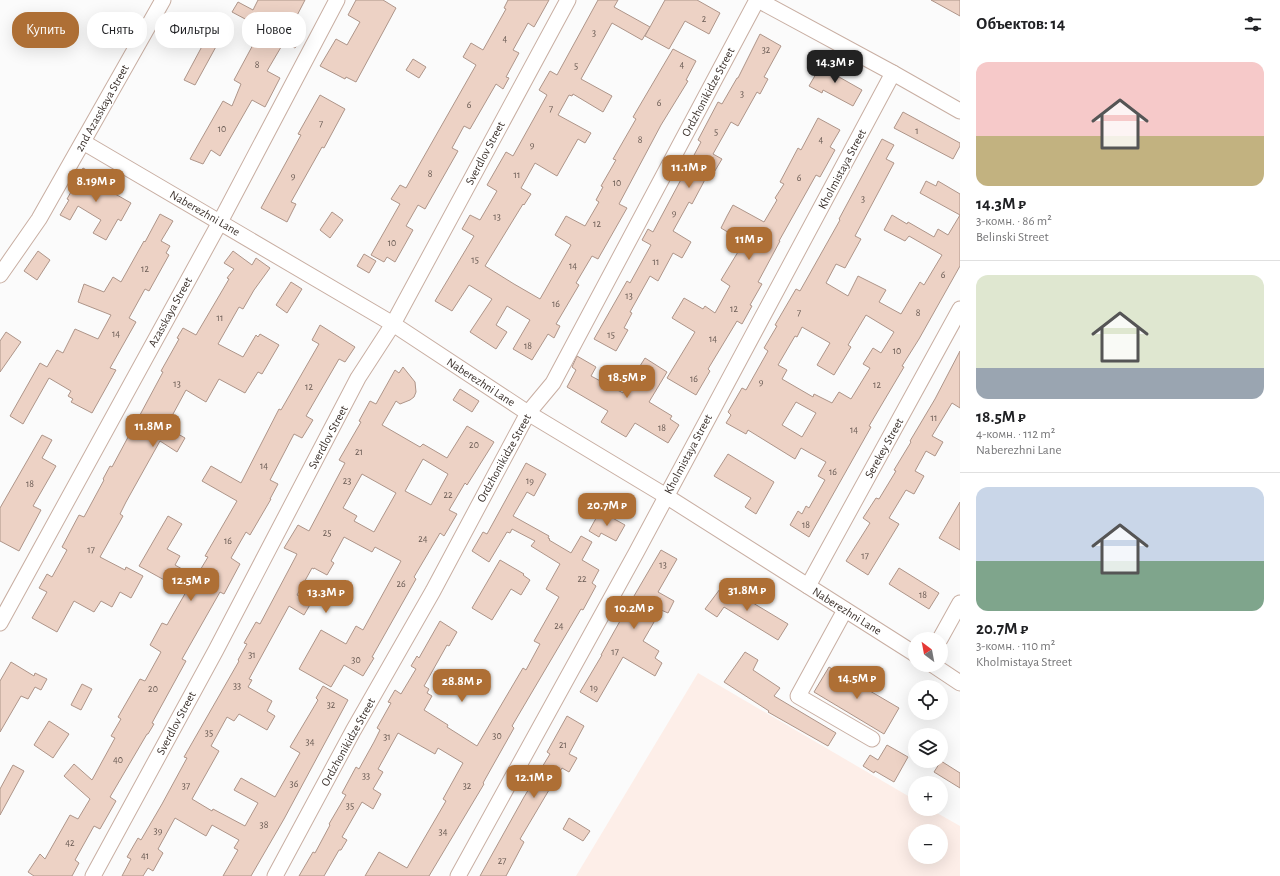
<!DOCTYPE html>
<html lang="ru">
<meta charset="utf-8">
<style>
body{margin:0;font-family:"Alegreya Sans",sans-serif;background:#f6f6f6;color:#202124;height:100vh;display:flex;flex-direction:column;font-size:15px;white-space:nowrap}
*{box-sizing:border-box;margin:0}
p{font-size:13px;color:#757577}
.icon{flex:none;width:22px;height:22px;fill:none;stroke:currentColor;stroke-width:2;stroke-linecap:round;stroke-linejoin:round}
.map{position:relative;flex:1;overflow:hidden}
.details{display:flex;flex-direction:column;background:#fff;width:320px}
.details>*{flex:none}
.top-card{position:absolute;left:12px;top:12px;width:380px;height:36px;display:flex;gap:8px}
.needle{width:26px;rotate:328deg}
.tools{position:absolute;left:908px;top:632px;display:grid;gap:8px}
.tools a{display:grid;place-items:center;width:40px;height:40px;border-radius:50%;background:#fff;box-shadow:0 4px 16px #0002;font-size:20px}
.price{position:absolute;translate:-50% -34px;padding:0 9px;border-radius:8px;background:#ae6f35;color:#fff;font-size:13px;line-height:26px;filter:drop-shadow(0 1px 2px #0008)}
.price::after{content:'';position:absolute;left:50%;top:24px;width:12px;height:9px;margin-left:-6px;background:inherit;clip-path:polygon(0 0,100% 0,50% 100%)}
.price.active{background:#222;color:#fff}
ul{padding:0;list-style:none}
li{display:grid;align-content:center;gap:8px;height:212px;padding:0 16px}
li+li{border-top:1px solid #e0e0e0}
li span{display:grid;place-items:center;height:124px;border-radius:12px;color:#555}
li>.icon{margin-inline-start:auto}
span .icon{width:72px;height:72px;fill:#fffc;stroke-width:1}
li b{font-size:17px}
h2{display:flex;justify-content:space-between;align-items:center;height:48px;padding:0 16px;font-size:17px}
.chip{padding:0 14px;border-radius:16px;background:#fff;box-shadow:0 4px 16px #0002;font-size:14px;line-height:36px}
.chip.active{background:#ae6f35;color:#fff}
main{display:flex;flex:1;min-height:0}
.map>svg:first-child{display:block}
.built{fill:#fdeee8;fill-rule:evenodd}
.building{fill:#edd2c5;stroke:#ae9589;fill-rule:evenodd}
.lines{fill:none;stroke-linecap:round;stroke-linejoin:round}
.minor-casing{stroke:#c8aea2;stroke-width:17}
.minor{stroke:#fff;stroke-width:15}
.labels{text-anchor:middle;stroke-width:3;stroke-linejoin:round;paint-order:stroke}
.number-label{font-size:10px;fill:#685a53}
.street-label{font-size:12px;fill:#3c322d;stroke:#fff}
</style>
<main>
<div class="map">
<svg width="960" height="876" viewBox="0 0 960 876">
<rect width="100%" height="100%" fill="#fbfbfb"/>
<!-- built -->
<path class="built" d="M698 673 915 800V809H930L960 826V876H576ZM915 831H941V857H915Z"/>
<!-- building -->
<g class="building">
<polygon points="258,0 305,0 289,31 301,37 295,48 284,42 267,71 280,78 265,107 252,100 220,156 211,150 203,164 190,159 223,101 232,106 241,84 234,80 262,28 232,12 238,2 253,10"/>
<polygon points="356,0 383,0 396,8 356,82 346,77 345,79 320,66 336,39 347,45 360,22 348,15"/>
<polygon points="508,0 549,0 534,27 528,23 513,50 519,53 506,77 509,78 503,89 496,84 470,129 464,126 452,148 458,151 425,209 418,205 406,226 413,230 395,262 387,257 384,262 371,255 400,204 391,199 400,185 406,188 476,65 463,57 471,43 483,50 506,9 504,8"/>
<polygon points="598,0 618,0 614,7 650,27 642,40 612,23 581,79 612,96 603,112 573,94 572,96 569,95 558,115 591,133 585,143 578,139 557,176 535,163 521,188 531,194 524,205 523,204 485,266 514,284 540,299 571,245 555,235 566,216 585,226 599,202 596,200 603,187 601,186 616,160 613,159 636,119 633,117 673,49 696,61 686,80 688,81 661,125 619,204 627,208 598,259 592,256 576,283 579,285 556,324 560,326 554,338 548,334 532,360 513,349 530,320 507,306 496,325 507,332 496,349 470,332 492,299 469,285 452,311 435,301 474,236 462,229 470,215 480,220 497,191 487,185 506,152 513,156 547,95 539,90 550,71 557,75"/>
<polygon points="665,0 697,0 720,13 709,34 685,21 669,49 645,36"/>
<polygon points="931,0 960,0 960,16"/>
<polygon points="760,34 781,46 764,77 768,79 760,94 757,92 738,126 731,122 713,154 722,159 713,174 709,172 692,204 689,202 673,231 691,242 682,258 673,253 658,281 650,276 630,312 632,313 624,328 628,330 616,351 594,339 627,281 630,283 651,245 642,240 648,229 653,232 701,142 698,140 718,102 722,104 737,78 738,78"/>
<polygon points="207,37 218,43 195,85 184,80"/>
<polygon points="413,59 426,67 419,78 406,70"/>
<polygon points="824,60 836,66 832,73 862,90 853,106 823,90 822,93 809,86"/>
<polygon points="320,95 345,109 324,148 322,147 291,202 296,204 287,222 261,208 301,135 298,134"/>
<polygon points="903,112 960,143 960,146 953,159 894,128"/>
<polygon points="818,118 840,130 830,147 835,150 820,177 816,175 779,241 780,241 758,282 762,284 750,305 752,306 742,324 737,321 708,369 710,371 696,395 667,378 695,332 672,318 684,298 703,309 705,306 715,313 730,286 721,280 744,242 721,228 727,216 733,205 764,222 777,200 775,198 784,184 780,182 798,148 801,150"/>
<path d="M882 139 894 145 886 159 894 163 855 236 861 239 845 268 836 264 826 283 848 296 858 276 886 290 879 302 901 314 920 282 924 285 942 255 909 236 905 241 884 230 892 215 907 224 908 222 934 237 938 229 948 235 960 215 920 193 926 181 936 186 938 181 960 194V266L919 339 902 366 904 367 869 426 871 427 809 537 790 525 798 511 802 514 806 506 809 508 825 480 818 476 826 462 801 448 795 459 748 430 746 434 726 423 731 415 728 412 742 388 746 390 768 351 764 348 777 326 775 325 796 289 800 291 840 220 839 219ZM866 315 894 332 881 353 873 348 863 364 870 368 851 399 839 392 832 403 814 394 813 397 782 379 787 370 778 365 795 336 797 337 802 327 830 343 817 365 834 375 851 347 848 345ZM796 402 816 413 802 437 782 425Z"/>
<polygon points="83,168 97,176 94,182 131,203 121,221 118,219 106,240 93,233 101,220 78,206 70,220 60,215 69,200 67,199 72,190 71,190"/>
<polygon points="332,212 343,220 330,238 320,230"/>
<polygon points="160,214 173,221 161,241 170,246 166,253 169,255 149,291 145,289 129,318 136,322 110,368 116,370 92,413 71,402 73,399 68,396 71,391 49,378 23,424 10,416 40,363 47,367 57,350 63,353 75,329 98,339 111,315 78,302 84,284 104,292 113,277 121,282 144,241 145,242"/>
<polygon points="38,251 50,260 37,280 24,271"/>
<polygon points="233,251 252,265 256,258 270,268 254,290 243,309 239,307 218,344 243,357 256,335 258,337 260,334 279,345 262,374 258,372 245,393 219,379 206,402 186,390 166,427 185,438 177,452 160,441 126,502 120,514 123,516 100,557 125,570 126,567 143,576 131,598 120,592 112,607 101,601 94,612 74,601 57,632 32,618 47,592 39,588 47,574 52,577 67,550 62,547 79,515 84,517 104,480 103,479 110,466 112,467 163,372 161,371 179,339 177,338 183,328 196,335 229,279 227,278 234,269 224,263"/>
<polygon points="364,254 376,261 369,273 357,266"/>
<polygon points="291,282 302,289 287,313 276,305"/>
<polygon points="320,325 355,347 345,362 339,359 306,416 313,420 302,438 294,434 270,480 278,484 270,499 271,499 250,535 246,532 231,558 240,564 224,594 220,592 182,659 186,661 152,723 154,724 148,734 147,734 110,797 116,801 100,829 94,826 75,860 79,863 72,876 34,876 28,872 40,854 45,859 70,815 78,819 90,799 64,776 74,764 92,780 115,738 111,736 121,719 118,717 140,679 145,681 161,652 150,645 162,623 167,625 186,592 139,566 168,516 182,524 167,549 180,556 175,565 196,577 208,557 205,556 237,501 202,481 211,466 241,483 279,409 281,410 319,344 312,340"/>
<polygon points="6,332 21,342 0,372 0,341"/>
<polygon points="960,351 960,408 952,403 932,436 943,442 935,456 926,451 915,471 924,476 914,494 906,490 889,518 899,524 868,575 846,561 870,523 863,518 876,498 879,499 896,471 894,470 911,442 910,441 935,399"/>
<polygon points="577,356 596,367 591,376 623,393 645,358 667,372 649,402 672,416 670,419 679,425 668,443 635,423 626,437 601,422 608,411 567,387 576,370 572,367"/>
<path d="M403 367 415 382 416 392 414 397 410 400 400 404 396 401 382 425 420 447 423 444 447 458 467 426 494 442 467 485 465 483 449 510 457 514 444 536 440 533 414 577 416 579 372 657 374 658 363 676 344 665 331 687 299 669 321 630 346 644 356 626 363 630 401 561 375 547 372 552 344 537 331 561 334 563 327 575 314 568V569L312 568 297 595 311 603 304 615 289 606 249 679 252 680 248 687 272 701 267 711 275 716 267 730 239 714 234 721 227 717 211 746 219 751 192 799 212 811 213 809 245 826 258 803 234 790 241 778 275 797 300 753 290 747 318 700 316 698 323 686 348 700 284 819 251 876H223L238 850 234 848 239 840 212 825 206 836 175 818 158 849 163 853 153 871 148 868 143 876H122L131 859 127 857 138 838 141 840 162 804 187 758 184 757 239 661 238 660 247 644 244 643 256 622 260 624 295 558 297 554 284 548 298 525 309 531 345 463 339 460 361 422 359 421 370 401 376 404 395 370 399 373ZM423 459 448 474 431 505 405 491ZM362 474 396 493 374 532 354 521 357 516 343 508Z"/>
<polygon points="460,389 479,401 472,412 453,400"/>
<polygon points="42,435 52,440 42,458 56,466 33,506 41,510 19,551 0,541 0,508"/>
<polygon points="728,454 774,482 756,514 745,507 751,498 714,476"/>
<polygon points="526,463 546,474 534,496 527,492 513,516 549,536 548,538 550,539 549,540 571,553 581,536 592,542 582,560 599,570 592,583 596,586 583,610 581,609 512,726 514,728 483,783 484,784 429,876 365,876 379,852 407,868 446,801 443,799 463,763 438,748 435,754 398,733 378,769 383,772 373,789 381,794 373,809 362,802 342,837 347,840 341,850 339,850 324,876 299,876 313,852 315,853 330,825 329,824 346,795 342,793 356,767 359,769 374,742 380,730 377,728 391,703 388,702 395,690 401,694 416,669 411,666 417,656 419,658 440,621 457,632 449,646 447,645 424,686 429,689 427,693 432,696 424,710 448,725 447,727 477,746 523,668 526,670 540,644 534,641 559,597 546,589 560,564 531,546 535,541 512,529 510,533 507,532 489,562 472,551 483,532 487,534"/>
<polygon points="960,502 960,550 939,538"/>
<polygon points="600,511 625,525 616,541 601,533 599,537 589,531"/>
<polygon points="661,550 677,559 658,592 674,601 668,613 661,610 643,641 659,651 655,658 662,663 655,676 623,657 597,702 580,692 602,655 601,655 634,596"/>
<polygon points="500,560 524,574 523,575 530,580 521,595 511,589 492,620 472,608"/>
<polygon points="899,568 939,593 929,609 889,584"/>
<polygon points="723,585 788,624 778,640 724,607 717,617 705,609"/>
<polygon points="745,652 758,660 753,670 780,688 774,696 836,733 828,746 768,712 769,711 724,682"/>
<polygon points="11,662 34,676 35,673 47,679 41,690 35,687 28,699 21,696 0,732 0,681"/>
<polygon points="829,667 899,708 884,734 814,692"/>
<polygon points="82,684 92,689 81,710 71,705"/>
<polygon points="567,716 584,726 569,754 577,758 569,772 562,768 520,839 524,842 506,876 480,876 524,797 550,754 547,752"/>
<polygon points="49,721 69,734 53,758 34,745"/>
<polygon points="887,745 908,757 894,782 875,771 874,773 863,766 870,755 878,760"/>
<polygon points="941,761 960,773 960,788 934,772"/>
<polygon points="13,765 24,771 0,815 0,789"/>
<polygon points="569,818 590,831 583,841 563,829"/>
</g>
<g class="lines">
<defs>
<g id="minor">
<polyline points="758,0 893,73 960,111"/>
<polyline points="83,142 393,324 528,413 666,496 915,654"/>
<polyline points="0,275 39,219 163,0"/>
<polyline points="808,586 960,309"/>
<polyline points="845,610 798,696 872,739"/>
<polyline points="0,623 220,222 337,0"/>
<polyline points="940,639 960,603"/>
<polyline points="933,665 960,683"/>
<polyline points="93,876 216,650 358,378 393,324 568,0"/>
<polyline points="275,876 353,731 433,591 528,413 553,383 757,0"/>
<polyline points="458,876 636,553 893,73"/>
</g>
</defs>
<!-- minor casing -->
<use href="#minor" class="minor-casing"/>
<!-- minor -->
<use href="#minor" class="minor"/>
</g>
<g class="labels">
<!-- number labels -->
<g class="number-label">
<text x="704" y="22">2</text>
<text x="594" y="36">3</text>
<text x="505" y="42">4</text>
<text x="766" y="53">32</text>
<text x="257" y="68">8</text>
<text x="682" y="68">4</text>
<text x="576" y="69">5</text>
<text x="742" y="97">3</text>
<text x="659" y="106">6</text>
<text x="469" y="108">6</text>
<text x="551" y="112">7</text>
<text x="321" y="127">7</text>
<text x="222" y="132">10</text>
<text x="917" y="134">1</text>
<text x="716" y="135">5</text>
<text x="640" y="143">8</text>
<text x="821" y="143">4</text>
<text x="532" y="148">9</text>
<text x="430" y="177">8</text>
<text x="517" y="178">11</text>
<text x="293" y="179">9</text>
<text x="799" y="181">6</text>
<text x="617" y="186">10</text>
<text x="863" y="202">3</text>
<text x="674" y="216">9</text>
<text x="497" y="220">13</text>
<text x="597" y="227">12</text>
<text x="392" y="246">10</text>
<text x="475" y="263">15</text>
<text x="656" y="265">11</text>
<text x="573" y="269">14</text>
<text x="145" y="272">12</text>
<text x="943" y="278">6</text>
<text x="629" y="299">13</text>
<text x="556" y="307">16</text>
<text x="734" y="312">12</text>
<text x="799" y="316">7</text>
<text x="918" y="316">8</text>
<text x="220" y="321">11</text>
<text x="116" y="337">14</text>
<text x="611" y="338">15</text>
<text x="713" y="342">14</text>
<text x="528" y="349">18</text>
<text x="897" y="354">10</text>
<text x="694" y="382">16</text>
<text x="761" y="385">9</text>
<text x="177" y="387">13</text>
<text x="877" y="388">12</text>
<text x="309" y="390">12</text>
<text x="934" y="421">11</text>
<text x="662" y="431">18</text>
<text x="854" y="433">14</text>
<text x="474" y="448">20</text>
<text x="359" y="455">21</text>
<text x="264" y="469">14</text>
<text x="833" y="475">16</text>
<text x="347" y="484">23</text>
<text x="530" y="484">19</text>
<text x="30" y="487">18</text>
<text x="448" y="498">22</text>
<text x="806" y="528">18</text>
<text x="327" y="536">25</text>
<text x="423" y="542">24</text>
<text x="228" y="544">16</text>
<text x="91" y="553">17</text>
<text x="865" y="559">17</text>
<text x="663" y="568">13</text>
<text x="582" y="582">22</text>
<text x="401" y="587">26</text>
<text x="923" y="598">18</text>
<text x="559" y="629">24</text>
<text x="615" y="655">17</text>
<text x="252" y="658">31</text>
<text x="356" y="663">30</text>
<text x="237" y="689">33</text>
<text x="594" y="691">19</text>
<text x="153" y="692">20</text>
<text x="331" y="708">32</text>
<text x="209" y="736">35</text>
<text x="497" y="739">30</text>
<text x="387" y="740">31</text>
<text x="310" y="745">34</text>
<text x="563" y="748">21</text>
<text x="118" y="763">40</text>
<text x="366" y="779">33</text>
<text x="294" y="787">36</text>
<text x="186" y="789">37</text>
<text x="467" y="789">32</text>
<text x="350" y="809">35</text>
<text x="264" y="828">38</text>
<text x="158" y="834">39</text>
<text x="443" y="835">34</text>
<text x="70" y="846">42</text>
<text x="145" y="859">41</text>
<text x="502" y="864">27</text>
</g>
<!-- street labels -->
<g class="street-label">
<text transform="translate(708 92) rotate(-62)" y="4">Ordzhonikidze Street</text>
<text transform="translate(102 108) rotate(-61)" y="4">2nd Azasskaya Street</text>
<text transform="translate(485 153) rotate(-62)" y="4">Sverdlov Street</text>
<text transform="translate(842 169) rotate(-62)" y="4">Kholmistaya Street</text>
<text transform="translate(205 213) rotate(30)" y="4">Naberezhni Lane</text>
<text transform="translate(170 312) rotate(-61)" y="4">Azasskaya Street</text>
<text transform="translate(481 382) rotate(33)" y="4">Naberezhni Lane</text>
<text transform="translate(328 437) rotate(-62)" y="4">Sverdlov Street</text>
<text transform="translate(884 448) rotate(-61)" y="4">Serekey Street</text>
<text transform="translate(688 454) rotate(-62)" y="4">Kholmistaya Street</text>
<text transform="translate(504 458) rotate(-61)" y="4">Ordzhonikidze Street</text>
<text transform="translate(847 611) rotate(32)" y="4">Naberezhni Lane</text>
<text transform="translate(176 723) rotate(-62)" y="4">Sverdlov Street</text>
<text transform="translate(348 742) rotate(-61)" y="4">Ordzhonikidze Street</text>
</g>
</g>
</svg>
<div class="tools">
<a><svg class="needle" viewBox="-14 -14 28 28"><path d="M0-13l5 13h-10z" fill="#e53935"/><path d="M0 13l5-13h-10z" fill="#757577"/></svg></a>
<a><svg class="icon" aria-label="locate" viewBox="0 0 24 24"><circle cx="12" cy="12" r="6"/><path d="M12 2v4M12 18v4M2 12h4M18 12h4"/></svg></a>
<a><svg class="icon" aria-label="layers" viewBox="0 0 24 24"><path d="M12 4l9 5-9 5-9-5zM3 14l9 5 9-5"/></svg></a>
<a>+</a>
<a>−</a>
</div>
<b class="price active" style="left:835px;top:84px">14.3M ₽</b>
<b class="price" style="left:689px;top:189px">11.1M ₽</b>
<b class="price" style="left:96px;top:203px">8.19M ₽</b>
<b class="price" style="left:749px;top:261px">11M ₽</b>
<b class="price" style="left:627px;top:399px">18.5M ₽</b>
<b class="price" style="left:153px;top:448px">11.8M ₽</b>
<b class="price" style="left:607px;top:527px">20.7M ₽</b>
<b class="price" style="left:191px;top:602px">12.5M ₽</b>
<b class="price" style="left:747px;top:612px">31.8M ₽</b>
<b class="price" style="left:326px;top:614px">13.3M ₽</b>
<b class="price" style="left:634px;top:630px">10.2M ₽</b>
<b class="price" style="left:857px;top:700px">14.5M ₽</b>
<b class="price" style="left:462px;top:703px">28.8M ₽</b>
<b class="price" style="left:534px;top:799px">12.1M ₽</b>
<div class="top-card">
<a class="chip active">Купить</a>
<a class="chip">Снять</a>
<a class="chip">Фильтры</a>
<a class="chip">Новое</a>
</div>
</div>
<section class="details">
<h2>Объектов: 14<svg class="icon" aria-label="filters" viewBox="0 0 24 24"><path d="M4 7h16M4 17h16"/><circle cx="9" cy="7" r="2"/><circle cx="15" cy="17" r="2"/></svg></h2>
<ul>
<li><span style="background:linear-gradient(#f6c9c9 60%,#c2b280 0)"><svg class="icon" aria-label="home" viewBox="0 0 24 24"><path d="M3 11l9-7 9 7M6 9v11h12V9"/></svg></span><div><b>14.3M ₽</b><p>3-комн. · 86 m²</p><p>Belinski Street</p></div></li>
<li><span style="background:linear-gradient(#dfe7d0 75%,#9aa5b1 0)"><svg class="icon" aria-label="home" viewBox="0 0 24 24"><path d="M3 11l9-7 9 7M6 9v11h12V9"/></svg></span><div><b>18.5M ₽</b><p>4-комн. · 112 m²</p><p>Naberezhni Lane</p></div></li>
<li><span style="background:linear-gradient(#c9d6e8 60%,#7fa58c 0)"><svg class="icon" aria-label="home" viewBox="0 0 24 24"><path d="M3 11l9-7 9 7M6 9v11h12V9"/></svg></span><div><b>20.7M ₽</b><p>3-комн. · 110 m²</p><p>Kholmistaya Street</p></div></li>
</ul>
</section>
</main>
